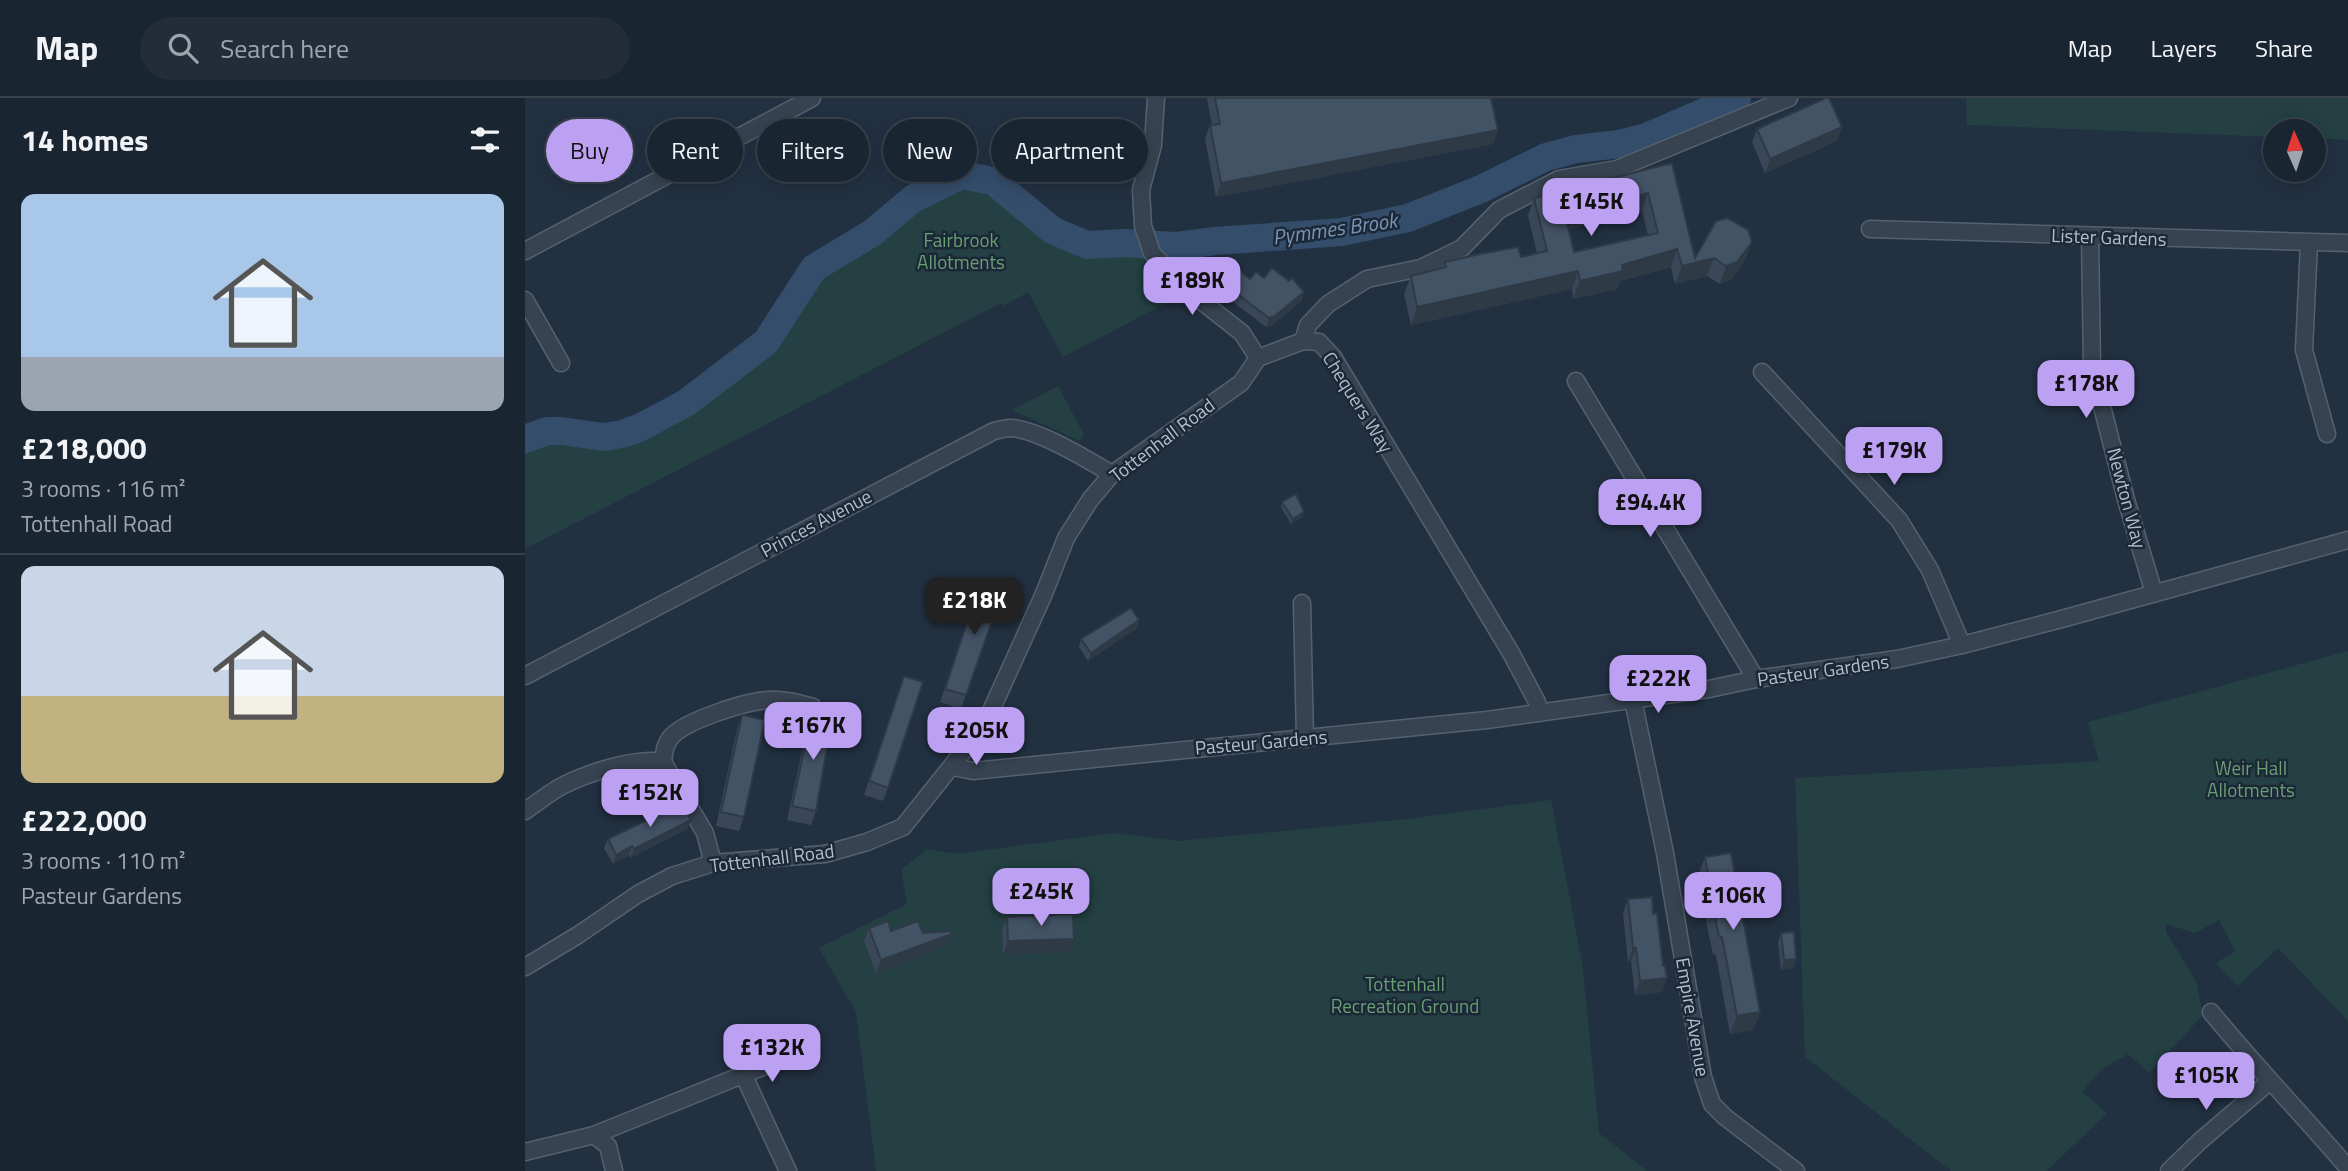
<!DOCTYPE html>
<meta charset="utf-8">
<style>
body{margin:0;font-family:"Titillium Web",sans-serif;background:#232d3a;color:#f1f3f6;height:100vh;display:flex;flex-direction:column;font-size:26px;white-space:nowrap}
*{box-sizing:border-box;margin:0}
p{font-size:23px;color:#9fa5ac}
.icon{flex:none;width:38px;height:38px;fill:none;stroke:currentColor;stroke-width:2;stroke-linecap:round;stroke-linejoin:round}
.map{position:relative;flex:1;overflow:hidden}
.side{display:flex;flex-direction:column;background:#1a2532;width:525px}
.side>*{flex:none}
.banner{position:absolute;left:21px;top:21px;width:665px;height:63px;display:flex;gap:14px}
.needle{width:46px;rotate:357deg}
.buttons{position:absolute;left:1738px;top:21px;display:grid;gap:14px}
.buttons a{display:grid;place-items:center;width:63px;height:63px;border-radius:50%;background:#1a2532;box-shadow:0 4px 18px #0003,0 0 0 2px #38424d;font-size:35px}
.price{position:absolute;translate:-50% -60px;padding:0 16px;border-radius:14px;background:#bca0f2;color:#111;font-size:23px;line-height:46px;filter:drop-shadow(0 2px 4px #0008)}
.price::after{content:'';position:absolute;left:50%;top:42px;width:21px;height:16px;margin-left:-10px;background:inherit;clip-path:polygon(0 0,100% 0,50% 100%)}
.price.active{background:#222;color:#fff}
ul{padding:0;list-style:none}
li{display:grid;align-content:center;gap:14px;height:371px;padding:0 21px}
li+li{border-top:2px solid #38424d}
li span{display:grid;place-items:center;height:217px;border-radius:14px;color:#555}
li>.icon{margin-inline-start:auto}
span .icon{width:126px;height:126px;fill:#fffc;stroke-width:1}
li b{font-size:30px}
h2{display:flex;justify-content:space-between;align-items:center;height:84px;padding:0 21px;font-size:30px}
.pill{padding:0 24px;border-radius:32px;background:#1a2532;box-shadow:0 4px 18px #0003,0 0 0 2px #38424d;font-size:24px;line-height:63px}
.pill.active{background:#bca0f2;color:#111}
header{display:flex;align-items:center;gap:42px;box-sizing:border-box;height:98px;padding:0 35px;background:#1a2532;border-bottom:2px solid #38424d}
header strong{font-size:33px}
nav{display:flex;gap:38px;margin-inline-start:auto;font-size:24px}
.search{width:490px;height:63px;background:#232d3a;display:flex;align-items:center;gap:18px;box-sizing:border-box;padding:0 24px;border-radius:38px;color:#9fa5ac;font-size:26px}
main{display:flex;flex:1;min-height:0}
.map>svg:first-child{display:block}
.green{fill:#244043}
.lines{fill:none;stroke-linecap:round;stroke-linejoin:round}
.river{stroke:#344d6a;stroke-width:28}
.minor-casing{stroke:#55616f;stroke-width:19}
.minor{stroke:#374351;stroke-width:16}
.wall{fill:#3a4758;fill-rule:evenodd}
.shaded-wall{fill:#2f3a47}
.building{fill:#435366;stroke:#2f3a47;stroke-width:2;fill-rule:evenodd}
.labels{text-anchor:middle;stroke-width:5;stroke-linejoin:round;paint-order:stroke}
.street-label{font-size:19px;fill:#b3becc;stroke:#1c2837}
.park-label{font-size:19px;fill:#689f73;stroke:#1c2837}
.water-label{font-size:21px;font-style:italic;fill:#7895b6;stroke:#1c2837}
</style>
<header>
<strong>Map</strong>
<div class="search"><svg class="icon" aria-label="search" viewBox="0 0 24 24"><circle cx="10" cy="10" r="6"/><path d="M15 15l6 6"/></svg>Search here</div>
<nav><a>Map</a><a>Layers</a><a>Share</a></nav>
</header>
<main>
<section class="side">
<h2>14 homes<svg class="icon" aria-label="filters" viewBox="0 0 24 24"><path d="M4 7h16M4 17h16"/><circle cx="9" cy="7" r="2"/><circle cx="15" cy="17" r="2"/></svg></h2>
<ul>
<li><span style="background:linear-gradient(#a9c7e8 75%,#9aa5b1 0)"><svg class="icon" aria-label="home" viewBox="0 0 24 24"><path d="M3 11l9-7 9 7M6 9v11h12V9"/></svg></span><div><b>£218,000</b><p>3 rooms · 116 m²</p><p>Tottenhall Road</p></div></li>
<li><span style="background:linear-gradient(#c9d6e8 60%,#c2b280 0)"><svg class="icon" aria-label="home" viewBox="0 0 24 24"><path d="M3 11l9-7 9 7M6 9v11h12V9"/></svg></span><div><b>£222,000</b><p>3 rooms · 110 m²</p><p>Pasteur Gardens</p></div></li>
</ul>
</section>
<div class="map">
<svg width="1823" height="1073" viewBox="0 0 1823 1073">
<rect width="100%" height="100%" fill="#223142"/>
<!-- green -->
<g class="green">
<polygon points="1441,0 1823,0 1823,42 1789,40 1788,33 1750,33 1750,39 1442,27"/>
<path d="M434 84C478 84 477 111 510 130 543 149 579 153 616 156L630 183 649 201 538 259 503 194 478 208 476 205 0 451V349L23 339 80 346 98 343 160 313 250 245 290 177 415 89Z"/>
<polygon points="533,288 559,337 555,343 487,312"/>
<polygon points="1823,553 1823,923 1753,850 1713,888 1691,865 1710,853 1694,822 1670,835 1641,826 1641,834 1671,883 1678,917 1624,975 1603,956 1577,971 1557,994 1582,1015 1522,1073 1426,1073 1280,959 1270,680 1574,663 1563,624"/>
<polygon points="1026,702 1057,864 1074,1035 1123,1073 351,1073 331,914 294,850 382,806 376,772 402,751 431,756 590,735 653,743 883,721"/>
</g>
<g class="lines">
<!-- river -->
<polyline class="river" points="0,341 22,333 36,333 79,339 97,336 114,330 161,305 241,244 289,170 347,135 389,100 437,77 468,83 527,132 562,147 599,145 651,148 690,143 817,134 883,120 956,91 1021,59 1051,51 1094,46 1121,39 1212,0"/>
<defs>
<g id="minor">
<polyline points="631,0 628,47 616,92 618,128 627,155 666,195 717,235 733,260"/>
<polyline points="1345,131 1823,145"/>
<polyline points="1565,138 1567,270 1602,405 1629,495"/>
<polyline points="1784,145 1779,252 1802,336"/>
<polyline points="0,153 287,0"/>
<polyline points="0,202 36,265"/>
<polyline points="778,243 783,227 803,206 842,181 896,170 937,150 974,112 1034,81 1092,71 1264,0"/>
<polyline points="733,260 778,243 794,244 808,259 986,555 1012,604 1014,615"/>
<polyline points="1237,274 1374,422 1405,472 1437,547"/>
<polyline points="1051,283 1231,581"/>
<polyline points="777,505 780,641"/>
<path d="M0 578 469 333C474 332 480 330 485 330 513 331 563 362 587 376"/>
<polyline points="1108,602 1140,755 1178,979 1187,1006 1200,1019 1271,1073"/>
<path d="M138 664C139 655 140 645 147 638 162 622 222 603 244 602 259 601 274 605 288 609"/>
<polyline points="428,669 448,673 962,622 1184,591 1231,581 1372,561 1437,547 1533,522 1823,442"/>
<path d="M0 713C12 705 24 695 37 688 62 675 111 659 138 664L180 735 188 765"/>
<polyline points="0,869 53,837 113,796 147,778 188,765 300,756 342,744 378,729 460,626 518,498 541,440 565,402 587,376 716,285 733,260"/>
<path d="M1686 914C1730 968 1778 1017 1823 1070"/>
<polyline points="219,978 263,1073"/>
<polyline points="69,1037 272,955"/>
<polyline points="0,1054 69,1037 83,1048 89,1073"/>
<polyline points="1644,1073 1675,1043 1744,984"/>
</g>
</defs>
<!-- minor casing -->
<use href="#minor" class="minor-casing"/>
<!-- minor -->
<use href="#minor" class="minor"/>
</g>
<!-- wall -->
<g class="wall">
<polygon points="682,0 966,0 973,32 968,46 691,99 680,41 685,27 687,27"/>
<polygon points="1317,29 1312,43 1240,75 1227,44 1232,31"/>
<path d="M1147 65 1170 160 1191 123 1220 162 1206 182 1195 186 1182 178 1150 186 1146 169 1095 183 1092 191 1048 201 1047 191 886 227 879 196 886 178 918 170 920 164 996 159 1012 155 1003 118 1009 100ZM1117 113 1123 137 1049 154 1044 131Z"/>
<polygon points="739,180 779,194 776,203 746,228 741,229 699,197 702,188 725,181"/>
<polygon points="757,404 779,414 777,419 766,426 756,409"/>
<polygon points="456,482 479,489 436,611 415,604"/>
<polygon points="614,522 612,530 563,563 554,549 556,541"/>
<polygon points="374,592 363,690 358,703 339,697"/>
<polygon points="288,612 291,713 286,727 262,722 283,626"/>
<polygon points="217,617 219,719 214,733 191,728 212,631"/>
<polygon points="162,731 105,760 104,757 88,766 79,750 83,741"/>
<polygon points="1180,759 1235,914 1228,932 1205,936 1191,857 1188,856 1184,838 1173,777"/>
<polygon points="1103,801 1128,816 1138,868 1142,880 1137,894 1110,897 1106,863 1103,864 1098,815"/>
<polygon points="482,819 544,854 478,857 477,833"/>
<polygon points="344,830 366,833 422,848 351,875 339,843"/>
<polygon points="1256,835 1271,861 1268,870 1256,872 1253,844"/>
</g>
<!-- shaded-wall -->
<g class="shaded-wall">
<polygon points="1317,29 1312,43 1240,75 1245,61"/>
<polygon points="973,32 968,46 691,99 696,85"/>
<polygon points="1123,95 1117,113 1034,134 1040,116"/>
<polygon points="1227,144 1220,162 1206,182 1195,186 1201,168"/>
<polygon points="1152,151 1146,169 1095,183 1092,191 1048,201 1055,183 1097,167"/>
<polygon points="1189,160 1182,178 1150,186 1157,168"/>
<polygon points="1053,173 1047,191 886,227 892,209"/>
<polygon points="779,194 776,203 746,228 741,229 744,220"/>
<polygon points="779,414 777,419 766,426 768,421"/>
<polygon points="614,522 612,530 563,563 566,555"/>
<polygon points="166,722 162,731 105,760 109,751"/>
<polygon points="107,748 104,757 88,766 91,757"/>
<polygon points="427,836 422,848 351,875 356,862"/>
<polygon points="549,841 544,854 478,857 483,843"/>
<polygon points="1108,850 1111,850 1106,863 1103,864"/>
<polygon points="1271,861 1268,870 1256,872 1259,862"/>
<polygon points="1142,880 1137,894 1110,897 1115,883"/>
<polygon points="1235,914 1228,932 1205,936 1212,918"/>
</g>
<!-- building -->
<g class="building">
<polygon points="690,0 966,0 973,32 696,85 685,27 695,26"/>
<polygon points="1301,0 1304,0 1317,29 1245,61 1232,31"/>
<path d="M1147 65 1170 160 1191 123 1202 120 1223 132 1227 144 1212 164 1201 168 1189 160 1157 168 1152 151 1097 167 1098 173 1055 183 1053 173 892 209 886 178 921 169 920 164 955 156 993 149 996 159 1022 153 1009 100ZM1123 95 1133 135 1049 154 1040 116Z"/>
<polygon points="747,170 764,183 767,180 779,194 750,218 744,220 702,188 714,172 725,181 731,174 739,180"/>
<polygon points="771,396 779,414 768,421 757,404"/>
<polygon points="456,482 479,489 441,597 420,591"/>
<polygon points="606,510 614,522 566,555 556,541"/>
<polygon points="379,578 398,584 363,690 344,683"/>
<polygon points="288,612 308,616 291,713 267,708"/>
<polygon points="217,617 240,622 219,719 196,714"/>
<polygon points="157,705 166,722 109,751 107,748 91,757 83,741"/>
<polygon points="1206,755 1235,914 1212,918 1197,839 1194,838 1190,820 1180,759"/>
<polygon points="1127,799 1128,816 1132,815 1138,868 1140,868 1142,880 1115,883 1111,850 1108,850 1103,801"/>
<polygon points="548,816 549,841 483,843 482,819"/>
<polygon points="363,823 366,833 393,823 398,835 426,833 427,836 356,862 344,830"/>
<polygon points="1269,834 1271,861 1259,862 1256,835"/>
</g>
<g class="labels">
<!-- street labels -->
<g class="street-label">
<text transform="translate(1584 139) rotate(2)" y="7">Lister Gardens</text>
<text transform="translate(833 304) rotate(58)" y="7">Chequers Way</text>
<text transform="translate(637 342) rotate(-37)" y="7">Tottenhall Road</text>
<text transform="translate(1602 400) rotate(75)" y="7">Newton Way</text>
<text transform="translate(291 425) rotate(-28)" y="7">Princes Avenue</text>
<text transform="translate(1298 572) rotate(-8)" y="7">Pasteur Gardens</text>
<text transform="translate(736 644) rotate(-5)" y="7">Pasteur Gardens</text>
<text transform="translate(247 760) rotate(-7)" y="7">Tottenhall Road</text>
<text transform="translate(1168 919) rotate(80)" y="7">Empire Avenue</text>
</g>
<!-- park labels -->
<g class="park-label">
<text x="436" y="149">Fairbrook<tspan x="436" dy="22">Allotments</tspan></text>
<text x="1726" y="677">Weir Hall<tspan x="1726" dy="22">Allotments</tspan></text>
<text x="880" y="893">Tottenhall<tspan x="880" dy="22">Recreation Ground</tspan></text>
</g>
<!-- water labels -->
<g class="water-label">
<text transform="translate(810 131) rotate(-8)" y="7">Pymmes Brook</text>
</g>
</g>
</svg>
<div class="buttons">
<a><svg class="needle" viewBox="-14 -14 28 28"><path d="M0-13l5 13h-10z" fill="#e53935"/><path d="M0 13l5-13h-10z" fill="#9fa5ac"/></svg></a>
</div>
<b class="price" style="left:1066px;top:140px">£145K</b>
<b class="price" style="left:667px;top:219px">£189K</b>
<b class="price" style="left:1561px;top:322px">£178K</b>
<b class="price" style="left:1369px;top:389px">£179K</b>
<b class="price" style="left:1125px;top:441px">£94.4K</b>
<b class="price active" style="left:449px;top:539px">£218K</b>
<b class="price" style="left:1133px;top:617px">£222K</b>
<b class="price" style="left:288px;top:664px">£167K</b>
<b class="price" style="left:451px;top:669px">£205K</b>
<b class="price" style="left:125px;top:731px">£152K</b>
<b class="price" style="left:516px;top:830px">£245K</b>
<b class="price" style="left:1208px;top:834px">£106K</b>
<b class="price" style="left:247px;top:986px">£132K</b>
<b class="price" style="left:1681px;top:1014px">£105K</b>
<div class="banner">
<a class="pill active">Buy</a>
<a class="pill">Rent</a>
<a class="pill">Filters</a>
<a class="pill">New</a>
<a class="pill">Apartment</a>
</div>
</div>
</main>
